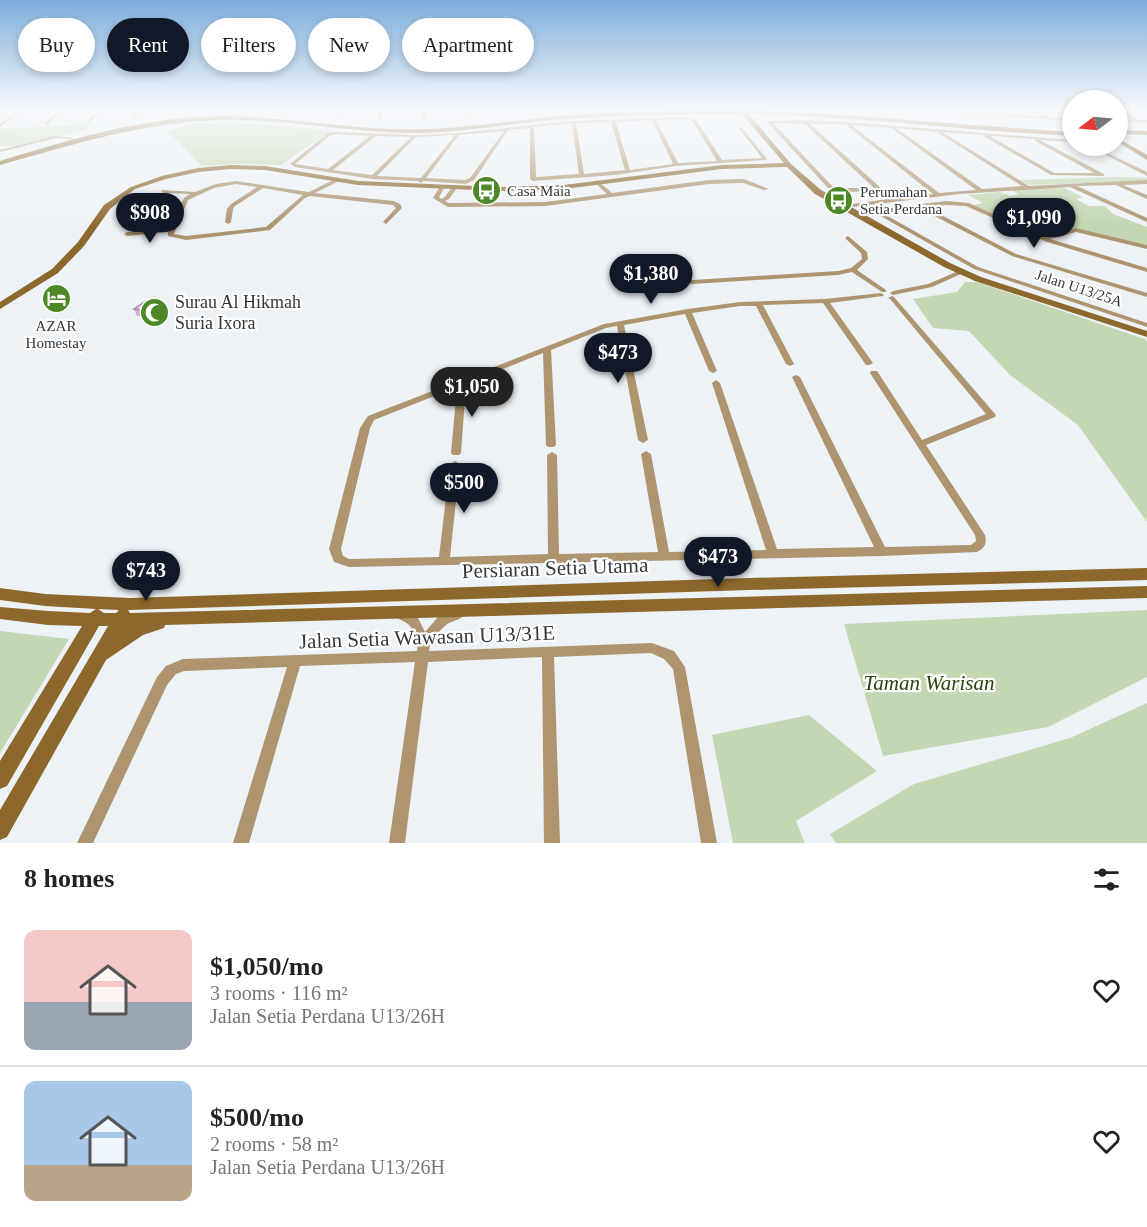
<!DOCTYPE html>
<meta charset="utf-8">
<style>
body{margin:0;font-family:"Times New Roman",serif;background:#f2f2f2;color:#222;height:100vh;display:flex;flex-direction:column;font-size:22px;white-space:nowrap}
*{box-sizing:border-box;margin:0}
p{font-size:20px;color:#767676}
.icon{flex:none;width:33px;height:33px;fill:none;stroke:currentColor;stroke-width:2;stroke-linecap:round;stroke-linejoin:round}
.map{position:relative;height:843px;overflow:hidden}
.sheet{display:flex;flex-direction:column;background:#fff;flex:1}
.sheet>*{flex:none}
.banner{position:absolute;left:18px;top:18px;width:600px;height:54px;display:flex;gap:12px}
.needle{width:39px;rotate:254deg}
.tools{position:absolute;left:1062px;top:90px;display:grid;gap:12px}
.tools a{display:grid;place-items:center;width:66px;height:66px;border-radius:50%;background:#fff;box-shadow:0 3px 9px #0003;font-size:30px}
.price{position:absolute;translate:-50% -51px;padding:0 14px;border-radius:21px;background:#111827;color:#fff;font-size:20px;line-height:39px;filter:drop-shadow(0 2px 3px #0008)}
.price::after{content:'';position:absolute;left:50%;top:36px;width:18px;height:14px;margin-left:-9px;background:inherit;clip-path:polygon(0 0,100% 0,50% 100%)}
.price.current{background:#222;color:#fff}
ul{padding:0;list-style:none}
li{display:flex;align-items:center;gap:18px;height:150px;padding:0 24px}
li+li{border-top:2px solid #e0e0e0}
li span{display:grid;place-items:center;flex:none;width:168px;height:120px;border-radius:12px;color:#555}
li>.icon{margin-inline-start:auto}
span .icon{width:72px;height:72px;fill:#fffc;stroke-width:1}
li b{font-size:26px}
h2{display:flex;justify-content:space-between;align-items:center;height:72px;padding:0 24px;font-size:26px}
.pill{padding:0 21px;border-radius:27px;background:#fff;box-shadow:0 3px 9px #0003;font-size:21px;line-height:54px}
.pill.current{background:#111827;color:#fff}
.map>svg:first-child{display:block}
.green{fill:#c3d7b3}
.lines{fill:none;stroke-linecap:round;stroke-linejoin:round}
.street{fill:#ae9570;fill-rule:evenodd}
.secondary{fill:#8d682d;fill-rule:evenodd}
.wall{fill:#cbaacf}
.shaded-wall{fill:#a58ba9}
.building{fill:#ecc6f1;stroke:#a58ba9;stroke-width:1.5}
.labels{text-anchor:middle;stroke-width:4.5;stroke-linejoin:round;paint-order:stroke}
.far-poi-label{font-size:15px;fill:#353638;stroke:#fff;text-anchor:start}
.far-street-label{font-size:15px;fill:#353638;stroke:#fff}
.poi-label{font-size:18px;fill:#353638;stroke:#fff;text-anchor:start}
.near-street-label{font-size:21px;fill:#353638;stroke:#fff}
.near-park-label{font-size:21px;font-style:italic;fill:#2a420f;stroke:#fff}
</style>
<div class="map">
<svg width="1147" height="843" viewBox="0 0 1147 843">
<rect width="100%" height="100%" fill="#edf2f6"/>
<!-- green -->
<g class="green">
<polygon points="195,123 255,124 331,131 281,165 235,164 202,166 168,131"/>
<polygon points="91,124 85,130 14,146 0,146 0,129"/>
<polygon points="1116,177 1147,178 1147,181 1030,185 1020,180"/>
<polygon points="1050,188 1064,188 1083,197 1076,199 1089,206 1105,206 1113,214 1147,227 1147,245 1074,228 1050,237 1040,236 974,205 983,203 968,195 1000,192 1010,196 1019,195 1012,190"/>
<polygon points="965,282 977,282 1147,340 1147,522 1078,425 1010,375 969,331 933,328 913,299 957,292"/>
<polygon points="1147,610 1147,677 1048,727 883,756 844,624"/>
<polygon points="0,631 69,639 0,753"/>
<polygon points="1147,703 1147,843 836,843 830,834 914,784 1070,738"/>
<polygon points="809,715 877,771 796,821 805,843 733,843 712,735"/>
</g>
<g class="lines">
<!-- street -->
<g class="street">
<polygon points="20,109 24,109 0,127 0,124"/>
<polygon points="60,109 64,109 47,125 45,125 45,123"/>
<polygon points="99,109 103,109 90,122 88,122 88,120"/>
<polygon points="138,109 142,109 133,119 131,119"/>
<polygon points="175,109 179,109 176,112 174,111"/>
<polygon points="231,109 235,109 237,114 239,113 242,109 246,109 242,115 235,117 233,116"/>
<polygon points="282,109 286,109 283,112 281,111"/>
<polygon points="336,109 340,109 338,115 335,114"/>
<polygon points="378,109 382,109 382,119 380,120 378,119"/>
<polygon points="421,109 425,109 426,120 423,119"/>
<polygon points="462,109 466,109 469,117 467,117"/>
<polygon points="505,109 509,109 511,112 508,113"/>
<polygon points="907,109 923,109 1041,117 1026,109 1031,109 1048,117 1072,119 1072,121"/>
<polygon points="1118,111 1136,118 1137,120 1147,120 1147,122 1118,122 1118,120 1133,120 1118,113"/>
<path d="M685 117 696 120 722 160 762 158 739 128 741 127 767 159 765 160 676 166 615 175 533 181 530 179V128L508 130 474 180 466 184 423 181 421 183 418 181 373 179 295 167 290 164 328 133 335 132 415 135 458 133 574 121ZM685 119 693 122 717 161 678 163 656 120ZM652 120 673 164 630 170 616 122ZM611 122 625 170 584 174 576 123ZM572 123 579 174 536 177 534 127ZM504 131 470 178 465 180 426 178 459 135ZM335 134 370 136 328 169 295 164 331 135ZM455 135 421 178 377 176 416 137ZM376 136 411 137 372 175 333 170Z"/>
<path d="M803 120 846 122 1072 140V142L1040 140 1104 174V176L1051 175 985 137V135L942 132 1029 186 1147 180V184L1123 185 1147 195V199L1116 185 1077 186 1147 218V222L1070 187 959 194 844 208V206L846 205 887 199 878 191 840 192 828 188 767 122 769 121ZM773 123 805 124 874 188H840L832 186ZM810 124H845L933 194 892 198ZM851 125 891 128 976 190 939 193ZM896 128 937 132 1022 186 982 189ZM990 136 1035 139V141L1094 173H1054Z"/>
<polygon points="56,136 73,138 71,139 56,138 0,152 0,150"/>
<polygon points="1088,146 1093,146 1147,172 1147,176"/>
<path d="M337 178 339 179V181L315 193 394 201 400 204 402 208 386 224 383 222 396 208 393 205 310 196 305 198 270 230 186 240 168 236V232L127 236 124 234 127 232 170 228 177 212 139 216 136 214 139 212 179 209 184 198 190 194 164 193 161 191 162 190 195 192 216 184 236 181 309 192ZM236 184 257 187 231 204 227 209 225 222 228 224 231 222 233 209 235 206 263 188 303 195 266 227 186 236 174 234 188 200 214 188Z"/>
<polygon points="744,179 769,189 764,190 743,183 709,184 545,206 448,207 433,198 440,186 442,185 445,187 439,197 441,199 445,197 452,187 457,188 449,199 445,201 449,203 545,202 607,194 595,183 594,182 597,180 612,193 709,180"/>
<polygon points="946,201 969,203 1045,237 1076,228 1147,245 1147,249 1076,232 1050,239 1147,268 1147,272 1047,242 966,206 946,205 926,207 1016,254 1147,293 1147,297 1012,256 919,208 884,214 978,267 1147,323 1147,327 974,269 877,214 884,209"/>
<polygon points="848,236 867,252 868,259 857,270 886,290 886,292 882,292 852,272 838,275 692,284 684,281 670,266 675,265 688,279 693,280 838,271 851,268 862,259 861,253 845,238"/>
<polygon points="961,270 964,272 963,273 932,287 893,295 890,293 893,291 928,284"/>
<path d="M881 293 884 295 883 296 830 303 873 363 869 365H866L823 303 763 305 794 364 790 366 786 364 756 306H740L692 313 717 371 713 373 709 371 685 314 624 325 648 440 643 443 638 440 617 326 606 328 551 350 556 445 554 447H548L546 445 543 353 466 384 461 453 459 455H453L451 453 457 387 374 420 370 428 341 549 343 556 349 559 439 557 450 464 455 461 460 464 450 557 548 554 547 455 552 452 557 455 559 554 658 552 641 454 646 451 651 454 669 552 766 550 712 383 716 380 720 383 777 549 874 547 792 377 796 375 800 377 885 547 971 545 976 541 975 535 870 373 871 371H877L922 440 986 414 890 299 888 298 892 296 894 297 996 415 995 417 926 445 985 535C987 544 985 548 977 552L882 556 349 567 334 562 329 549 360 428 368 416 604 324 688 309 740 302 825 299Z"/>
<path d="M460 608 464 610 466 613C462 619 456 620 449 623 441 628 430 641 429 651L652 643 674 651 685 667 717 843H701L673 669 664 659 651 653 554 657 560 843H544L542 657 428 662 405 843H389L415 662 300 666 249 843H233L287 667 184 671 176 674 167 685 93 843H77L157 677 166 666 183 659 417 651C418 643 415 632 410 626 405 620 397 620 392 614L394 611 398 609 418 618 425 632 438 617Z"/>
</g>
<!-- secondary -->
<g class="secondary">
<path d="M745 110C854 114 963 125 1072 132V136C964 131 857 116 749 114L791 164 821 190 950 263 981 277 1147 331V337L975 281 944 267 815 194 787 167 722 169 564 189 500 191 358 185 265 170 231 169 198 172 166 179 135 189 110 209 84 246 58 273 0 309V302L52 269 78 242 104 205 131 187 162 176 198 168 231 165 265 166 358 181 500 187 564 185 722 165 784 163 742 114C681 114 621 115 561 119 515 123 471 131 425 133 358 134 293 119 226 120 147 121 75 144 0 165V161C74 138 152 115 230 116 295 118 359 131 424 129 470 128 514 120 560 116 621 111 683 110 745 110Z"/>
<polygon points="1118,130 1147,131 1147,135 1118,134"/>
<polygon points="1118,138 1147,155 1147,160 1118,142"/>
<path d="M1147 568V580L749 590 128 610 130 613 1147 586V598L165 625 164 628 143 635 106 660 7 837 0 840V810L108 626H99L7 786 0 789V761L82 626 48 625 0 619V607L48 611 90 613 96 609 45 606 0 600V588L45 594 130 598 749 578ZM98 609 119 610 116 613H104Z"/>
</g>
</g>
<!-- wall -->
<polygon class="wall" points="159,302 161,308 151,317 137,316 134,309"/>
<!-- shaded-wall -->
<polygon class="shaded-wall" points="159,302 161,308 151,317 149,311"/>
<!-- building -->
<polygon class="building" points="146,301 159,302 149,311 134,309"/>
<!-- sky -->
<linearGradient id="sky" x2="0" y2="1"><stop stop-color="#7daddc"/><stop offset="0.48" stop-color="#f7f9fb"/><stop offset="1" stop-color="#f7f9fb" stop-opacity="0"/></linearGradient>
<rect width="1147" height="227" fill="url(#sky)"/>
<!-- icons -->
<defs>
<symbol id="bus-disc" viewBox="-11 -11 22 22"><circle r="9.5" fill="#4d8826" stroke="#fff"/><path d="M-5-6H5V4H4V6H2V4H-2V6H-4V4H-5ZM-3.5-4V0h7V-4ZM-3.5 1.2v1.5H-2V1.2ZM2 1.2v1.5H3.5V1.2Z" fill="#fff"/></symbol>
<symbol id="hotel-disc" viewBox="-11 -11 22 22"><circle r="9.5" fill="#4d8826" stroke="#fff"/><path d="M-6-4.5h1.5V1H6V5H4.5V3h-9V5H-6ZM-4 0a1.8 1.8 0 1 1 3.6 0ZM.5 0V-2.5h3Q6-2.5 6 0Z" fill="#fff"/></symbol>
<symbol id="mosque-disc" viewBox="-11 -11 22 22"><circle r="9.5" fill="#4d8826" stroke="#fff"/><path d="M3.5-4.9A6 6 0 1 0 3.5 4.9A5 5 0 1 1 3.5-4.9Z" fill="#fff"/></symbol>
</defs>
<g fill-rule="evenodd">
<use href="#bus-disc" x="470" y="174" width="33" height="33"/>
<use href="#bus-disc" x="822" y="184" width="33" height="33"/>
<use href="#hotel-disc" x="40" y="282" width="33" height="33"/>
<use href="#mosque-disc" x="138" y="296" width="33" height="33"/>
</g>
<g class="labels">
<!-- far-poi labels -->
<g class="far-poi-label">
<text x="507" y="196">Casa Maia</text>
<text x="860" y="197">Perumahan<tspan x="860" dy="17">Setia Perdana</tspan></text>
<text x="56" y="331" text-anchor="middle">AZAR<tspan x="56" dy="17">Homestay</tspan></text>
</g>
<!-- far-street labels -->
<g class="far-street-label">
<text transform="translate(1079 288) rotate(18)" y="5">Jalan U13/25A</text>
</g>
<!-- poi labels -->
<g class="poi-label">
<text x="175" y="308">Surau Al Hikmah<tspan x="175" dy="21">Suria Ixora</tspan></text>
</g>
<!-- near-street labels -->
<g class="near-street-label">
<text transform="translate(555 568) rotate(-2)" y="7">Persiaran Setia Utama</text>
<text transform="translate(427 637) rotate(-2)" y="7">Jalan Setia Wawasan U13/31E</text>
</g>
<!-- near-park labels -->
<g class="near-park-label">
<text x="929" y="690">Taman Warisan</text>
</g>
</g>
</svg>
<div class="tools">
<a><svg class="needle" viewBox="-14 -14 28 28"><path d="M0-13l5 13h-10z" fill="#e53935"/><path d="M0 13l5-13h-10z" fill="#767676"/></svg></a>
</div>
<b class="price" style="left:150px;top:244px">$908</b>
<b class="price" style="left:1034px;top:249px">$1,090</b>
<b class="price" style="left:651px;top:305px">$1,380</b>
<b class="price" style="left:618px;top:384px">$473</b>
<b class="price current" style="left:472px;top:418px">$1,050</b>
<b class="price" style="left:464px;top:514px">$500</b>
<b class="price" style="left:718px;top:588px">$473</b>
<b class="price" style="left:146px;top:602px">$743</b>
<div class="banner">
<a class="pill">Buy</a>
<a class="pill current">Rent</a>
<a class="pill">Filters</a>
<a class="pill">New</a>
<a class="pill">Apartment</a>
</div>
</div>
<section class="sheet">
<h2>8 homes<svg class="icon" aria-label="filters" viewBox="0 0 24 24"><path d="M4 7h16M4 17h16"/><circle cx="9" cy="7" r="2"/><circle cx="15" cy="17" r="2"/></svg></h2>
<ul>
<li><span style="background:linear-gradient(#f6c9c9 60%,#9aa5b1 0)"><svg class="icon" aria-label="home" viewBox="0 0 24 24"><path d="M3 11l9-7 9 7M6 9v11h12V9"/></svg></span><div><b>$1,050/mo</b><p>3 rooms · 116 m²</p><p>Jalan Setia Perdana U13/26H</p></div><svg class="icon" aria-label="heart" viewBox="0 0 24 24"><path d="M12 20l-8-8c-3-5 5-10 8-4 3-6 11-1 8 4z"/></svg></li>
<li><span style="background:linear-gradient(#a9c7e8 70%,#b9a48a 0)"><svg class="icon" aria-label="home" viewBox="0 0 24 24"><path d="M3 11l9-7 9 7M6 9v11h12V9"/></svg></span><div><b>$500/mo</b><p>2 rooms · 58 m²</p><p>Jalan Setia Perdana U13/26H</p></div><svg class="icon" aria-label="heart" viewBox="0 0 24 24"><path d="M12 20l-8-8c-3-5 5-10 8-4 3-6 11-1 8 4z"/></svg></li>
</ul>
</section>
